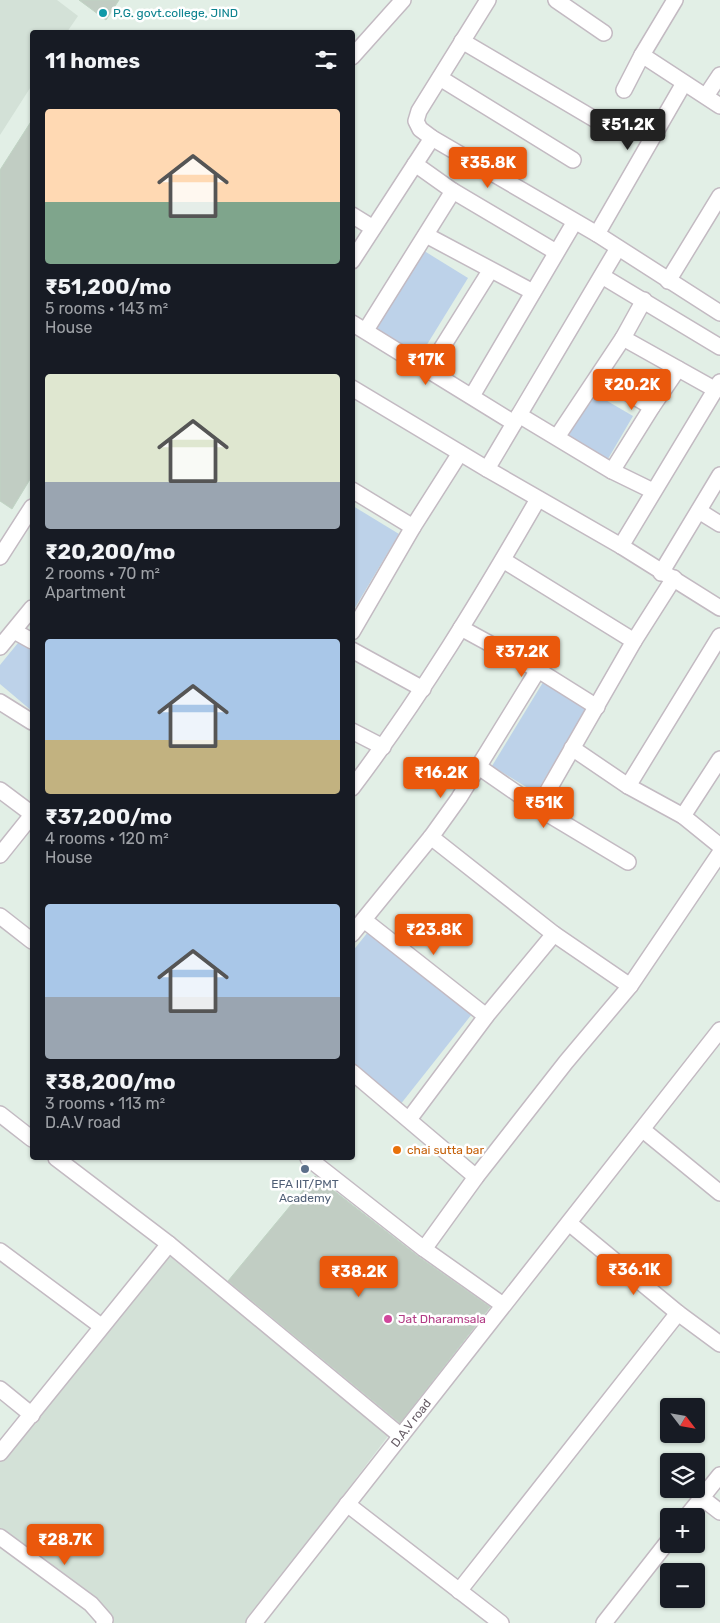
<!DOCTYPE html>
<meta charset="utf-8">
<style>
body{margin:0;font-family:Rubik,sans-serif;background:#20242c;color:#f1f3f6;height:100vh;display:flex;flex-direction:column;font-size:19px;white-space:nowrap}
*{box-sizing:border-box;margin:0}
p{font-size:16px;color:#9ea1a6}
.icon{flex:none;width:28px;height:28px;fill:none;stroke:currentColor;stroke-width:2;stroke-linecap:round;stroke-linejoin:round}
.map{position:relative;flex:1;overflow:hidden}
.sheet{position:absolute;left:30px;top:30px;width:325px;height:1130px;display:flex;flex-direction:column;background:#171b24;border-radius:5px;box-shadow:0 1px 4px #0004}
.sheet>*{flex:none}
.needle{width:32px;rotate:121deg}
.tools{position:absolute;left:660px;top:1398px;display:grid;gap:10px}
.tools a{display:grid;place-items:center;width:45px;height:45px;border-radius:5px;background:#171b24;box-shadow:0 1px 4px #0004;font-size:25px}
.price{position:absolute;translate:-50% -42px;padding:0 11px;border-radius:5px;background:#ea580c;color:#fff;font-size:16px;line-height:32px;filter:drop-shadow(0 1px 2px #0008)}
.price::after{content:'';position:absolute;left:50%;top:30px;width:15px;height:11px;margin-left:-8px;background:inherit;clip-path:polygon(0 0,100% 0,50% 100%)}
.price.on{background:#222;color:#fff}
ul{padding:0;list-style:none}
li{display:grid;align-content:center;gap:10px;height:265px;padding:0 15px}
li span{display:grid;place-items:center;height:155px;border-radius:5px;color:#555}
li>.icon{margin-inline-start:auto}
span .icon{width:90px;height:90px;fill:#fffc;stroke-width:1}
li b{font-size:21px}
h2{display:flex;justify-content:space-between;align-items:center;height:60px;padding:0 15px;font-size:21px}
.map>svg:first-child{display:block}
.education{fill:#d3e1d7}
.green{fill:#bdd2e9}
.building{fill:#c1cdc3;stroke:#c0d4c4}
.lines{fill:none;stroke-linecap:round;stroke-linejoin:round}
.minor-casing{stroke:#c3bac2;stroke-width:18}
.minor{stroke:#fff;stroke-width:15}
.culture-dot{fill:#0f9aa8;stroke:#fff;stroke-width:2}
.food-dot{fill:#e8710a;stroke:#fff;stroke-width:2}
.service-dot{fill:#5c6f8a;stroke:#fff;stroke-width:2}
.hotel-dot{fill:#d1479c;stroke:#fff;stroke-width:2}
.labels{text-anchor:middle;stroke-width:5;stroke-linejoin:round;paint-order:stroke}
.culture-label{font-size:12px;fill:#0d838f;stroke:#fff;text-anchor:start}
.food-label{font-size:12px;fill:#c56008;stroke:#fff;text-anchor:start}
.service-label{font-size:12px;fill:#4e5e75;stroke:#fff}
.hotel-label{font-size:12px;fill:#b23c85;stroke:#fff;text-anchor:start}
.street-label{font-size:12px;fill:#655b64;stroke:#fff}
</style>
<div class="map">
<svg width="720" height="1623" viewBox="0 0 720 1623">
<rect width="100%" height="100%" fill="#e2efe6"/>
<!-- education -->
<g class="education">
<polygon points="0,0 57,0 78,16 67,32 32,32 32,85 0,135"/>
<polygon points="170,1249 388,1436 247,1623 111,1623 0,1536 0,1460"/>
</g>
<!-- green -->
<g class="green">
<polygon points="421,249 468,278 415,364 368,335"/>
<polygon points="590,391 633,416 605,464 562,439"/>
<polygon points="353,506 399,534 353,611 352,508"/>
<polygon points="22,638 32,645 32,711 0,684 0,665"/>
<polygon points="545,679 589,705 536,793 492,766"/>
<polygon points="368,932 472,1014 396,1110 353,1076 352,952"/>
</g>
<!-- building -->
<g class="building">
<polygon points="79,0 119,0 106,20"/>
<polygon points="32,120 32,476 12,509 0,501 0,170"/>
<polygon points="315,1176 419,1257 490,1307 400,1423 228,1281"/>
</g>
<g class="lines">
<defs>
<g id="minor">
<polyline points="488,0 419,111 416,121 420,129 432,138 597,234 720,313"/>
<polyline points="556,0 604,33"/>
<polyline points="462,41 596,120"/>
<polyline points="642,55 720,106"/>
<polyline points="352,57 403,0"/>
<polyline points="440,78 573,160"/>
<polyline points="624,90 642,55 675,0"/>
<polyline points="706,96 720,75"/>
<polyline points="415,164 453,191 556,252"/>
<polyline points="352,215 373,228"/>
<polyline points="597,234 684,83"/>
<polyline points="426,235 533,292"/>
<polyline points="352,261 432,138"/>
<polyline points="602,276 720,347"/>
<polyline points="668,281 720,196"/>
<polyline points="352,323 514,423"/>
<polyline points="366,330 453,191"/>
<polyline points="623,338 716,390"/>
<polyline points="428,370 490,271"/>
<polyline points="599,376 652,407"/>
<polyline points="352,388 487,469 621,546 720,608"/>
<polyline points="472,396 574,223"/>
<polyline points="519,415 612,471 653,491"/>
<polyline points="557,437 623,338 644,300"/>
<polyline points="487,469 618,248"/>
<polyline points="612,471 652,407 678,369"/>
<polyline points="352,490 413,527"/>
<polyline points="699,511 720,524"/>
<polyline points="621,546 720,382"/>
<polyline points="0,557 32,507"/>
<polyline points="503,560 634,641"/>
<polyline points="661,573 720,475"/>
<polyline points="461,628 538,670 597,707"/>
<polyline points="14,631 32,641"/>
<polyline points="352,632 413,527 460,453"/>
<polyline points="0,647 32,608"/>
<polyline points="352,650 423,689"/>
<polyline points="0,702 32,722"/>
<polyline points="352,731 383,747"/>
<polyline points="572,748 628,786 683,816 720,846"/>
<polyline points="479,767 538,808 628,862"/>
<polyline points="628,786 720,636"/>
<path d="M352 788C421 697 481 598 538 499"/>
<polyline points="0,790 32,814"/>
<polyline points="538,808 634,641 674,578"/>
<polyline points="683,816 720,759"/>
<polyline points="431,837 554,934 630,986"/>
<polyline points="0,855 32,815"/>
<polyline points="0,916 32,941"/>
<polyline points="364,920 486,1016"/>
<polyline points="352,934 431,837 459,798 538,670"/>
<polyline points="352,1072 476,1177"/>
<polyline points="0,1114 32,1139"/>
<polyline points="410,1118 487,1015 554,934"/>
<polyline points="643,1130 720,1193"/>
<polyline points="56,1158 169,1244 401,1436"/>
<polyline points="308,1158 424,1249 503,1305"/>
<polyline points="569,1223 678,1313 720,1344"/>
<polyline points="424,1249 476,1177 566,1062 630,986 720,853"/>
<polyline points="0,1251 101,1326"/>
<polyline points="0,1389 32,1415"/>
<polyline points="0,1453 169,1244"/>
<polyline points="702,1498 720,1512"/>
<polyline points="347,1504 501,1623"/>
<polyline points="687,1516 720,1475"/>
<polyline points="0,1537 91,1604 105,1620 104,1623"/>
<polyline points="459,1591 678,1313"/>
<polyline points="254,1623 720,1030"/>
<polyline points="604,1623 669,1540"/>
</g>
</defs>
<!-- minor casing -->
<use href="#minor" class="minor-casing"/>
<!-- minor -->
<use href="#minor" class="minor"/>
</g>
<!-- markers -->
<circle class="culture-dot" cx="103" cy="13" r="5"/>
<circle class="food-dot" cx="397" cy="1150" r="5"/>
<circle class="service-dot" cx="305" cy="1169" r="5"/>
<circle class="hotel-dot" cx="388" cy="1319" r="5"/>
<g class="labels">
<!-- culture labels -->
<g class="culture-label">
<text x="113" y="17">P.G. govt.college, JIND</text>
</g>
<!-- food labels -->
<g class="food-label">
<text x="407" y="1154">chai sutta bar</text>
</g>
<!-- service labels -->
<g class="service-label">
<text x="305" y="1188">EFA IIT/PMT<tspan x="305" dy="14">Academy</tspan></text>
</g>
<!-- hotel labels -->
<g class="hotel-label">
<text x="398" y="1323">Jat Dharamsala</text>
</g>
<!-- street labels -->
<g class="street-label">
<text transform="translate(411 1423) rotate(-52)" y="4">D.A.V road</text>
</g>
</g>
</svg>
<div class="tools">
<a><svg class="needle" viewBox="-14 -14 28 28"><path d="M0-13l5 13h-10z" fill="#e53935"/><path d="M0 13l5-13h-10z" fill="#9ea1a6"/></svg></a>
<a><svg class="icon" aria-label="layers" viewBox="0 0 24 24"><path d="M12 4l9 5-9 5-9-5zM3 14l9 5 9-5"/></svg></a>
<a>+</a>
<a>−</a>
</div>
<b class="price on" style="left:628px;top:151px">₹51.2K</b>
<b class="price" style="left:488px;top:189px">₹35.8K</b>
<b class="price" style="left:426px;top:386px">₹17K</b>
<b class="price" style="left:632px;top:411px">₹20.2K</b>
<b class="price" style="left:522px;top:678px">₹37.2K</b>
<b class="price" style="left:441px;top:799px">₹16.2K</b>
<b class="price" style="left:544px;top:829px">₹51K</b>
<b class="price" style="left:434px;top:956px">₹23.8K</b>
<b class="price" style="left:634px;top:1296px">₹36.1K</b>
<b class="price" style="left:359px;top:1298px">₹38.2K</b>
<b class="price" style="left:65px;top:1566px">₹28.7K</b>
<section class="sheet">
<h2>11 homes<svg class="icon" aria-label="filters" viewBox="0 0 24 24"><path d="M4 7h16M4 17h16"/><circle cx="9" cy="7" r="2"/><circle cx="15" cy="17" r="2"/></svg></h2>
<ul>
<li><span style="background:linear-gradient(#ffd9b3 60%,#7fa58c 0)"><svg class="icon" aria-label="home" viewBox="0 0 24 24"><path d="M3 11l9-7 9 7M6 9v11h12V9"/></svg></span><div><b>₹51,200/mo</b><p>5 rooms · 143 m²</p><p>House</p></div></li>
<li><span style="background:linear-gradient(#dfe7d0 70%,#9aa5b1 0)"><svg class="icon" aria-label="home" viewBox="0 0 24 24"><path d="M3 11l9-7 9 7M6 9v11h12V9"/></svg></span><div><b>₹20,200/mo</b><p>2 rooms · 70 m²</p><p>Apartment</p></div></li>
<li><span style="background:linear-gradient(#a9c7e8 65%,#c2b280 0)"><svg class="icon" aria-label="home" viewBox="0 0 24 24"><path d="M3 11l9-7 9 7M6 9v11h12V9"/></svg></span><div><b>₹37,200/mo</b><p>4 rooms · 120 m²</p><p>House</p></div></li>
<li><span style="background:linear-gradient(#a9c7e8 60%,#9aa5b1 0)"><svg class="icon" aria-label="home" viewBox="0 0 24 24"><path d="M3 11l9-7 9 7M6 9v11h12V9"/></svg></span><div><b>₹38,200/mo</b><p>3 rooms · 113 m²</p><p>D.A.V road</p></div></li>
</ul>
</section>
</div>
